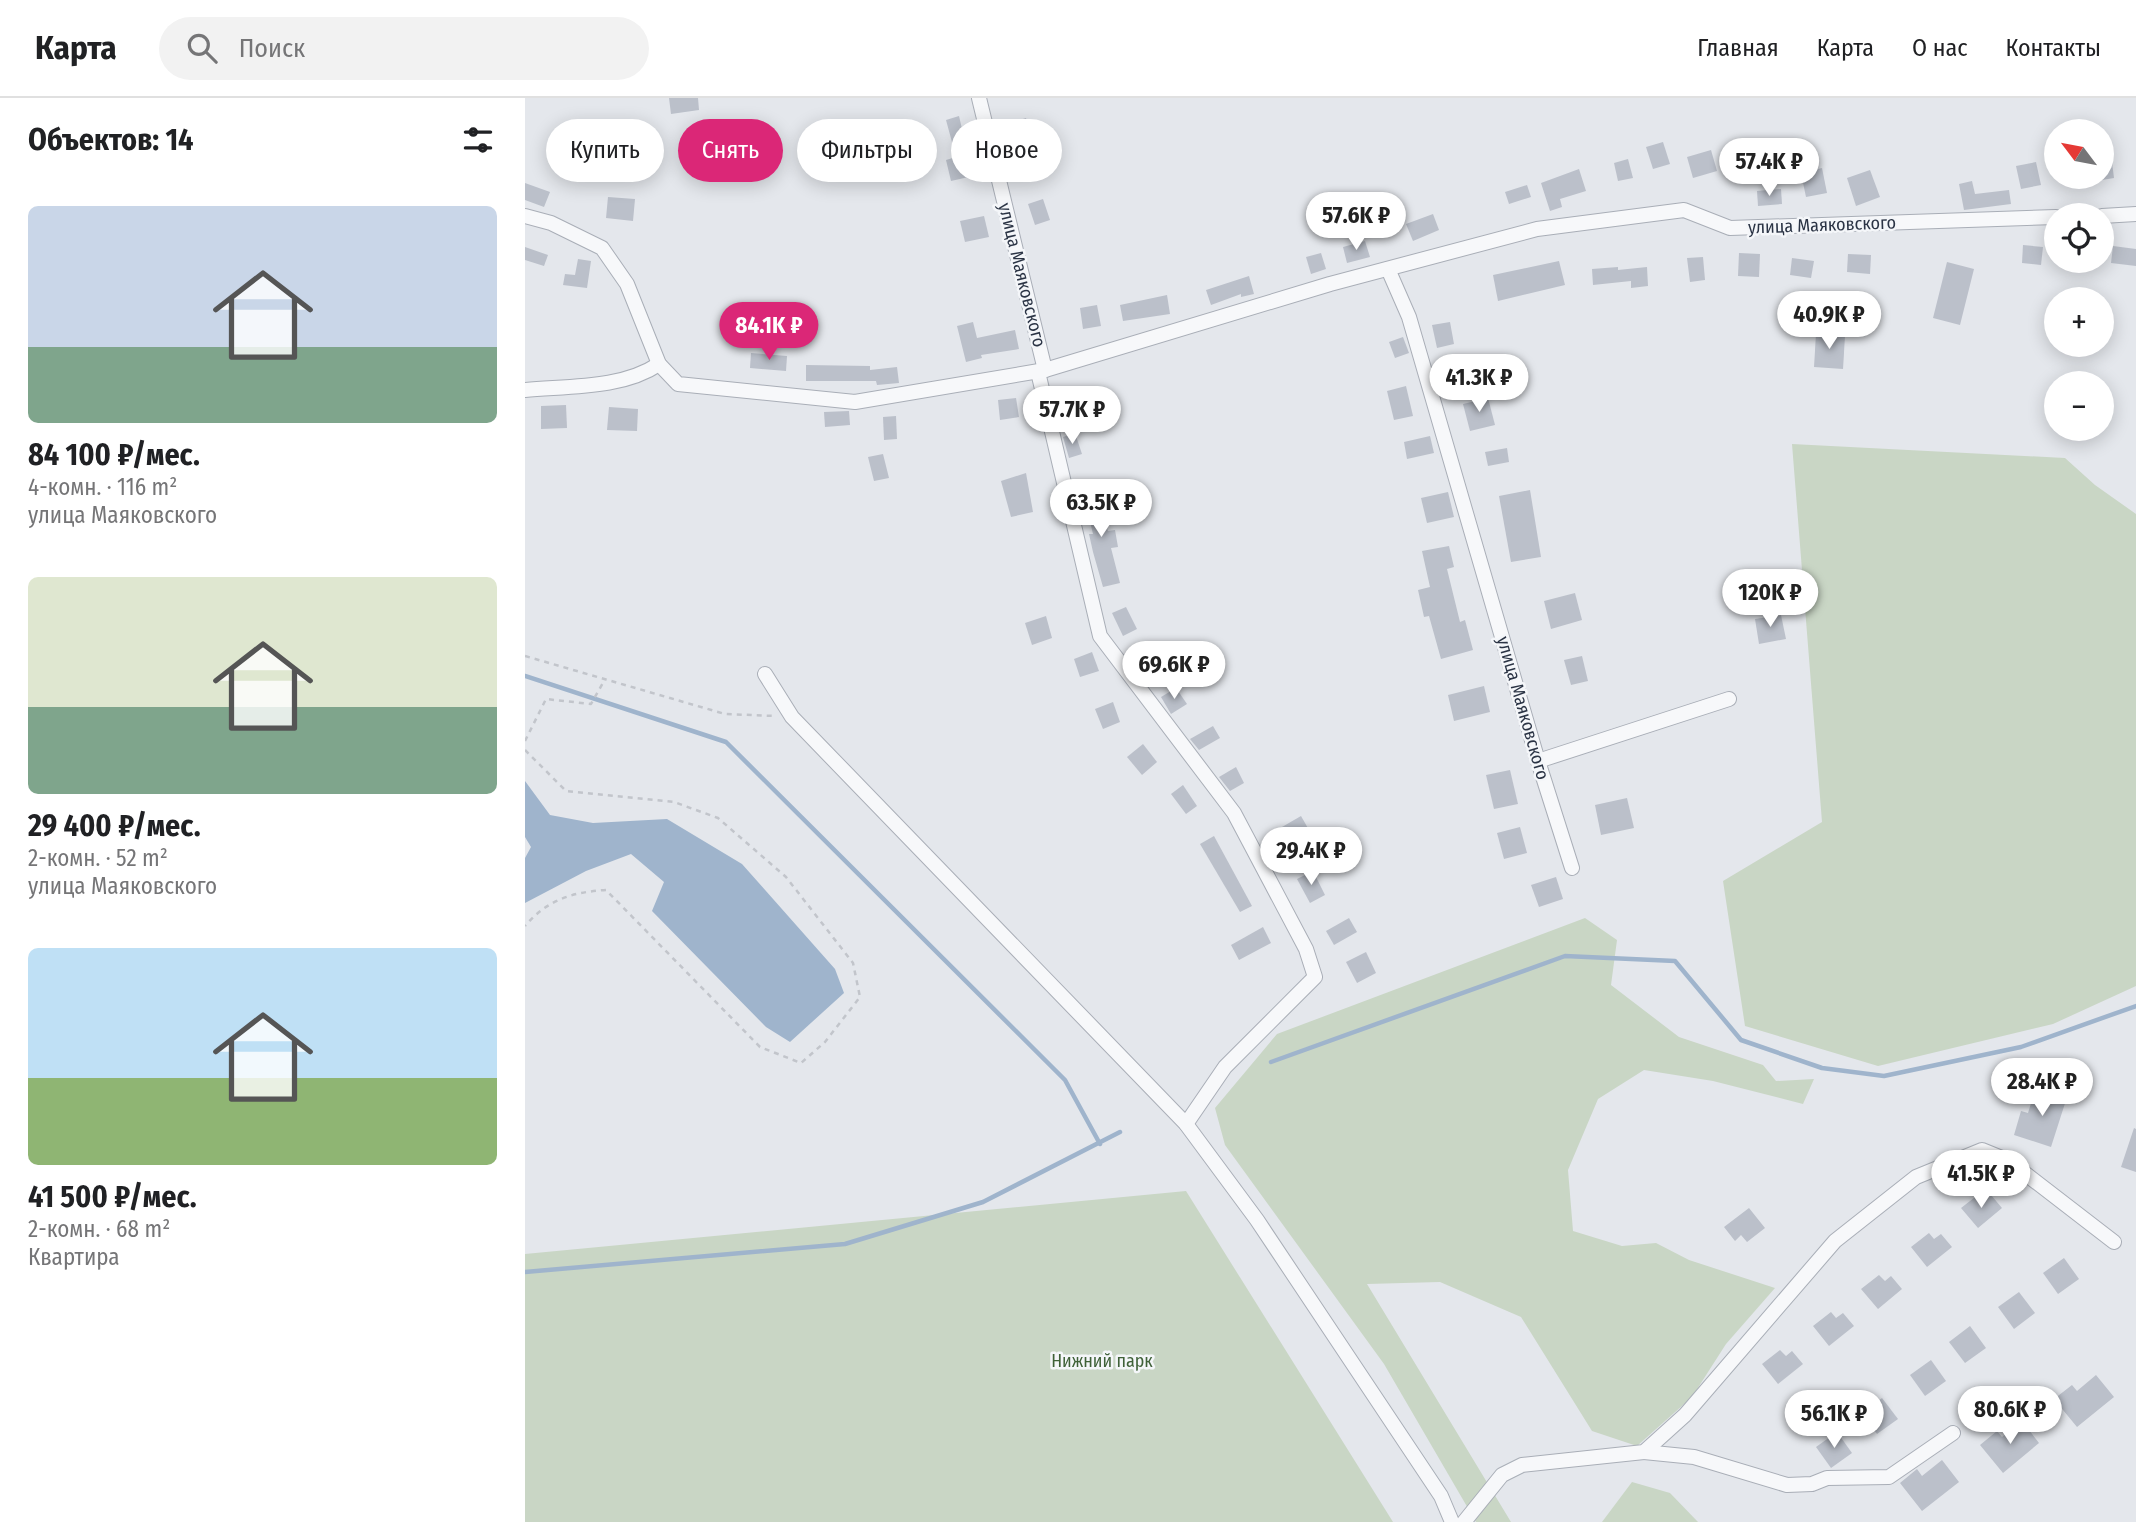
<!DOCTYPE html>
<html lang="ru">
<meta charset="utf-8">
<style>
body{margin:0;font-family:"Fira Sans Condensed",sans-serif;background:#f2f2f2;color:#202124;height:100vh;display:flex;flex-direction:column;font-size:26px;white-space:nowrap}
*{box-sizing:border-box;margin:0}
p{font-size:23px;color:#757577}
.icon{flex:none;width:38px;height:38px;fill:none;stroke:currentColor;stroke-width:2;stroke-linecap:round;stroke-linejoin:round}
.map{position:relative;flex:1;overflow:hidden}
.panel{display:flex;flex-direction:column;background:#fff;width:525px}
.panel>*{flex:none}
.guide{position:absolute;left:21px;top:21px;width:665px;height:63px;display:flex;gap:14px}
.needle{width:46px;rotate:302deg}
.controls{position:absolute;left:1519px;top:21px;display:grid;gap:14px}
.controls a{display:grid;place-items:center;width:70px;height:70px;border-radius:50%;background:#fff;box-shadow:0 4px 18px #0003;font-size:35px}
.price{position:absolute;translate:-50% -60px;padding:0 16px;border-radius:24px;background:#fff;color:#222;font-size:23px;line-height:46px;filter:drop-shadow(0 2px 4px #0008)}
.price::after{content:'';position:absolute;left:50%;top:42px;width:21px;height:16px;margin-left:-10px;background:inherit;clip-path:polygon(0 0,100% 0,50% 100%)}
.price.current{background:#db2777;color:#fff}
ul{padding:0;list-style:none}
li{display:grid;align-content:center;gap:14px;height:371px;padding:0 28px}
li span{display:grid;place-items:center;height:217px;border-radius:10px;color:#555}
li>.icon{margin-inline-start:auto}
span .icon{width:126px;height:126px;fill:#fffc;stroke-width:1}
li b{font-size:30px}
h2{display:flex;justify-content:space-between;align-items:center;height:84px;padding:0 28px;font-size:30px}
.tag{padding:0 24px;border-radius:32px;background:#fff;box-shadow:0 4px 18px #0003;font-size:24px;line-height:63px}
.tag.current{background:#db2777;color:#fff}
header{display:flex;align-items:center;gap:42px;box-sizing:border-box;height:98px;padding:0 35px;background:#fff;border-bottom:2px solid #e0e0e0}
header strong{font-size:33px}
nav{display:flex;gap:38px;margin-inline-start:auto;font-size:24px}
.search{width:490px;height:63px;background:#f2f2f2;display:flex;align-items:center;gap:18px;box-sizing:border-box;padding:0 24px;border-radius:38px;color:#757577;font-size:26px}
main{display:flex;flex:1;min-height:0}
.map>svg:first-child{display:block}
.green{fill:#c9d6c5}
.water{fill:#9fb4cc}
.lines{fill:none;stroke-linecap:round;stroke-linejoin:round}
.stream{stroke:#9fb4cc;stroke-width:4.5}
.building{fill:#bbc0ca}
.minor-casing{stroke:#a9aeb7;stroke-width:16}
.path{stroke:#c2c5cb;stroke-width:2.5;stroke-dasharray:5 5;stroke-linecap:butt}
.minor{stroke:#f7f8fa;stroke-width:14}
.labels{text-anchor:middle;stroke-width:5;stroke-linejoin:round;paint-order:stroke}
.street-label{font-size:18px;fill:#2b3445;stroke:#f4f6f9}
.park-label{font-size:18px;fill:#3f6138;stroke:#f4f6f9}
</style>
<header>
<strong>Карта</strong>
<div class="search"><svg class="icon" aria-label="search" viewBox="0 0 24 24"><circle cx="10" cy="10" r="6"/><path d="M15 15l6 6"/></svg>Поиск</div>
<nav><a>Главная</a><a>Карта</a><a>О нас</a><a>Контакты</a></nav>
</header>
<main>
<section class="panel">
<h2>Объектов: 14<svg class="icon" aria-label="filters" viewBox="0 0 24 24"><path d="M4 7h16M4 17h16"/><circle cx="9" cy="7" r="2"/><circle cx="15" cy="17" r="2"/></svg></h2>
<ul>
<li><span style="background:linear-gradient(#c9d6e8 65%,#7fa58c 0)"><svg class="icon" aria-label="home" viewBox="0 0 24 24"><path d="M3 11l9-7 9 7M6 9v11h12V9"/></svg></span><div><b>84 100 ₽/мес.</b><p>4-комн. · 116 m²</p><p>улица Маяковского</p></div></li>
<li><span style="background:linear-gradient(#dfe7d0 60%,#7fa58c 0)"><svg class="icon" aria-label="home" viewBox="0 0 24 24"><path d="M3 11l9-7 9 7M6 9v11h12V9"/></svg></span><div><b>29 400 ₽/мес.</b><p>2-комн. · 52 m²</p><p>улица Маяковского</p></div></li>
<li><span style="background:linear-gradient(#bfe0f5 60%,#8fb573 0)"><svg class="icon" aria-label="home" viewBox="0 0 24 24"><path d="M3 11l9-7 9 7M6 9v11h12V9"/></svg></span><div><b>41 500 ₽/мес.</b><p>2-комн. · 68 m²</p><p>Квартира</p></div></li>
</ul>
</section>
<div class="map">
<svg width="1611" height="1424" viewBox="0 0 1611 1424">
<rect width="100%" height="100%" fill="#e4e7ec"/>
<!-- green -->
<g class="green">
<polygon points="1267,346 1540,360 1570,387 1611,416 1611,888 1528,926 1353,968 1220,928 1198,783 1297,724"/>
<polygon points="1060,820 1092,842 1086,887 1154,939 1238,967 1251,983 1289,981 1278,1006 1188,983 1119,972 1073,1001 1043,1072 1048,1133 1097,1148 1131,1145 1164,1162 1250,1190 1201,1246 1167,1299 1112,1348 1067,1333 996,1219 915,1184 842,1186 986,1424 951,1424 859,1266 700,1047 690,1010 752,936"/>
<polygon points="661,1093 868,1424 0,1424 0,1156"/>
<polygon points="1107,1384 1145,1395 1173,1424 1077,1424"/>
</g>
<!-- water -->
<polygon class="water" points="0,683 25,717 68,725 142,721 217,766 310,871 319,895 265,944 241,929 127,813 139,784 106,756 61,773 0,805 0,760 6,749 0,739"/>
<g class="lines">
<!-- stream -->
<g class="stream">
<polyline points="0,578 201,644 540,982 575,1046"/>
<polyline points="746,964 1040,858 1150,863 1216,942 1297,970 1359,978 1496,949 1611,908"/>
<polyline points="0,1174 320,1146 458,1104 595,1034"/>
</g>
</g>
<!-- building -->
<g class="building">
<polygon points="144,0 173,0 174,12 146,16"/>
<polygon points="434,18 448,78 426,83 421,62 431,59 421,22"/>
<polygon points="501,20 505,34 480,42 476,28"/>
<polygon points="1577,41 1584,41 1589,80 1577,82"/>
<polygon points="1138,44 1145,66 1128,71 1121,49"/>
<polygon points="1186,52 1192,73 1168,80 1162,59"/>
<polygon points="506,61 511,80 498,84 493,64"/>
<polygon points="1103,61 1108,80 1093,83 1089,65"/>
<polygon points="1511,64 1516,87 1496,91 1491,68"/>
<polygon points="1297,70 1302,95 1281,99 1276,75"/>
<polygon points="1054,71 1061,93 1035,101 1037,109 1025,113 1016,85"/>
<polygon points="1345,72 1355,99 1331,108 1322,80"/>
<polygon points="1447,83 1450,96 1484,92 1486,106 1439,112 1434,86"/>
<polygon points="0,85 25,94 19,109 0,102"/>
<polygon points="1002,87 1006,99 984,106 980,94"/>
<polygon points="1256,91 1257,106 1233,108 1232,93"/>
<polygon points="83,99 110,101 108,123 81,120"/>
<polygon points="518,101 525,122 510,127 503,106"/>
<polygon points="908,116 914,132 888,143 881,126"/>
<polygon points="459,118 464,139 440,144 435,123"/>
<polygon points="840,143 845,159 822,165 818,149"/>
<polygon points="1498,147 1518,149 1516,167 1497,165"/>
<polygon points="1588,148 1611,151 1611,168 1586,165"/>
<polygon points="0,149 23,157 19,168 0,162"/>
<polygon points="796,155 801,171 786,176 781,159"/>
<polygon points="1214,155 1235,156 1234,179 1213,178"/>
<polygon points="1323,156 1346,157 1345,176 1322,174"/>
<polygon points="1178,159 1180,182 1165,184 1162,160"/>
<polygon points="1267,160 1289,163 1286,180 1265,177"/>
<polygon points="53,161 66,163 62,190 38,187 40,176 50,177"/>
<polygon points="1034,163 1040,187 973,203 968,177"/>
<polygon points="1422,164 1449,171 1435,227 1408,220"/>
<polygon points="1093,169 1093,172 1122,169 1123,188 1106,190 1106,183 1068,187 1067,171"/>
<polygon points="724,178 729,196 716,199 716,196 686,207 681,192"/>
<polygon points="642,197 645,216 598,223 595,207"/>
<polygon points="572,207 576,228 558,231 555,210"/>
<polygon points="448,224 452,240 490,232 494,251 456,257 457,260 441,264 432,228"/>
<polygon points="925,224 929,246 912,250 907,227"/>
<polygon points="1291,236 1320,238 1318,271 1289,269"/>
<polygon points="878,239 884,255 870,260 864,244"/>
<polygon points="226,255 262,258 261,273 225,270"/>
<polygon points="281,267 345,268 345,272 372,269 374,285 352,287 351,283 281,283"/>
<polygon points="881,288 888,318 869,322 862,293"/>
<polygon points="553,299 557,315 537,320 533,304"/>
<polygon points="491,300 494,319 475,322 473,302"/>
<polygon points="963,300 970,327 945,333 938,306"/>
<polygon points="41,307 42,330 16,331 16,308"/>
<polygon points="84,309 113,311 112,333 82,332"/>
<polygon points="324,313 325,327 300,329 299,314"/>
<polygon points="371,318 372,341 359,342 358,319"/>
<polygon points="550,335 557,356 544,360 538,339"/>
<polygon points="905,338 909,355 882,361 879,344"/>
<polygon points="982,350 984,364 963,368 960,354"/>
<polygon points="358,356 364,380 349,383 343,359"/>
<polygon points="501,375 508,414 486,419 476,383"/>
<polygon points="571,388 583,433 590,432 593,449 586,450 595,485 578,489 568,454 564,436 568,436 557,391"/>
<polygon points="1005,392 1016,459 986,464 974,398"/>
<polygon points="923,394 929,419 902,425 896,400"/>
<polygon points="924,448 929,469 922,471 935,524 940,522 948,552 916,561 904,518 899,519 893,492 905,489 897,453"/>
<polygon points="1050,495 1057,522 1026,531 1019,503"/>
<polygon points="601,509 612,531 598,538 587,515"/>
<polygon points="1256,517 1261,541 1234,546 1230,521"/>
<polygon points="521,518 527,540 507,547 500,525"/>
<polygon points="629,547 639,564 623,574 613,557"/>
<polygon points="567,554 574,573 555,579 549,561"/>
<polygon points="1057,558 1063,583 1046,587 1039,562"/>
<polygon points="959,588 965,614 929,623 923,597"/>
<polygon points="651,590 662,606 646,616 636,599"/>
<polygon points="588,604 595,624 578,631 570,611"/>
<polygon points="688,628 695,640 674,652 665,641"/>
<polygon points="618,646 632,664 617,677 602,659"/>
<polygon points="711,669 719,685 705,693 694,679"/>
<polygon points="985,672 993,706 969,711 961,677"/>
<polygon points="658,687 672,708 661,716 646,696"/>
<polygon points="1102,700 1109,730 1076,737 1070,707"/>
<polygon points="776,718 788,739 769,750 757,729"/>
<polygon points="995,729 1002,755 979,761 972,735"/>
<polygon points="689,738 727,808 715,814 675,746"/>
<polygon points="788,773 800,797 785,805 772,781"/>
<polygon points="1031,779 1038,801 1014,809 1006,787"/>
<polygon points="824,820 832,834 809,847 801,833"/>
<polygon points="738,829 746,845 714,862 706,847"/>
<polygon points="841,854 851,875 832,885 821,864"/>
<polygon points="1511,989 1542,999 1526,1049 1489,1037 1496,1013 1503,1015"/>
<polygon points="1609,1030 1611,1031 1611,1074 1596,1069"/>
<polygon points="1454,1096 1460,1102 1466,1097 1477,1110 1453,1130 1436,1110"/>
<polygon points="1224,1110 1240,1130 1222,1144 1216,1137 1210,1143 1199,1129"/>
<polygon points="1404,1135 1409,1141 1416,1136 1427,1149 1402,1169 1386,1149"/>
<polygon points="1539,1160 1554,1181 1533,1196 1518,1175"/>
<polygon points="1354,1177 1360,1183 1366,1178 1377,1191 1353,1211 1336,1191"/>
<polygon points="1494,1194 1510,1215 1489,1231 1473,1209"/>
<polygon points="1306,1214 1311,1220 1318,1215 1329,1228 1304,1248 1288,1228"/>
<polygon points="1445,1228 1461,1250 1440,1265 1424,1244"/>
<polygon points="1255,1252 1261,1258 1267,1253 1278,1266 1253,1286 1237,1266"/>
<polygon points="1406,1262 1421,1283 1400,1298 1385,1277"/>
<polygon points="1571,1277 1589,1299 1552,1329 1529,1301 1547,1287 1552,1293"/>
<polygon points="1357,1300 1373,1321 1352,1336 1337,1315"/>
<polygon points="1497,1323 1514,1345 1478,1375 1455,1347 1472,1333 1477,1339"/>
<polygon points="1312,1334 1327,1355 1306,1370 1291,1349"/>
<polygon points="1417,1362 1434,1384 1397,1413 1375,1385 1392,1371 1397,1378"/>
</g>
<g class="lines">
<defs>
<g id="minor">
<polyline points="454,0 520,272"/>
<polyline points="0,118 26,125 77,150 102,186 134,266 153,286 330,304 520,272 805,186 1012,131 1159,112 1205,130 1531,119"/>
<polyline points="1577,118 1611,116"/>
<polyline points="863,171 884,219 1013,663 1047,770"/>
<polyline points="513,274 575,538 709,715 781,851 790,879 700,969 661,1026"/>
<path d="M0 292C43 288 97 291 134 266"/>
<polyline points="240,576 267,619 661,1026 732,1122 916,1398 927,1424"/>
<polyline points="1013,663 1204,601"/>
<polyline points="1119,1354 1169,1359 1262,1387 1287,1386 1302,1380 1364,1379 1428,1335"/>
<polyline points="939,1424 977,1377 997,1367 1119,1354 1160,1317 1310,1143 1391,1079 1457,1052 1484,1063 1589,1144"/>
</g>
</defs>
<!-- minor casing -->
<use href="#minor" class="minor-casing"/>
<!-- path -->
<g class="path">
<polyline points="0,558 200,616 251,618"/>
<polyline points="0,643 21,601 66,606 79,583"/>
<path d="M0 652 41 693 149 704 193 720 261 779 328 865 335 899 300 944 276 965 235 949 81 792C47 794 22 802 0 828"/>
</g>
<!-- minor -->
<use href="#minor" class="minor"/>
</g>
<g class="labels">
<!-- street labels -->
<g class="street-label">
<text transform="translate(1297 127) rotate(-2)" y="6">улица Маяковского</text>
<text transform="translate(497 177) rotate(76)" y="6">улица Маяковского</text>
<text transform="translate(998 610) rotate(74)" y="6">улица Маяковского</text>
</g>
<!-- park labels -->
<g class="park-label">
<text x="577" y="1269">Нижний парк</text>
</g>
</g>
</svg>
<div class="controls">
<a><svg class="needle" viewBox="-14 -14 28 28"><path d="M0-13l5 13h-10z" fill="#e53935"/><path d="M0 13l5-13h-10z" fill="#757577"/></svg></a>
<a><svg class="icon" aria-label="locate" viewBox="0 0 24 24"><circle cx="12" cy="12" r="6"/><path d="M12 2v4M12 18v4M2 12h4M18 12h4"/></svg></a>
<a>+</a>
<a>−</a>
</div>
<b class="price" style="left:1244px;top:100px">57.4K ₽</b>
<b class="price" style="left:831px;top:154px">57.6K ₽</b>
<b class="price" style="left:1304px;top:253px">40.9K ₽</b>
<b class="price current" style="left:244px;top:264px">84.1K ₽</b>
<b class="price" style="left:954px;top:316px">41.3K ₽</b>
<b class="price" style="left:547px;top:348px">57.7K ₽</b>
<b class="price" style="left:576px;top:441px">63.5K ₽</b>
<b class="price" style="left:1245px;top:531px">120K ₽</b>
<b class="price" style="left:649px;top:603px">69.6K ₽</b>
<b class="price" style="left:786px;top:789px">29.4K ₽</b>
<b class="price" style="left:1517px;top:1020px">28.4K ₽</b>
<b class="price" style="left:1456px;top:1112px">41.5K ₽</b>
<b class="price" style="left:1485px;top:1348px">80.6K ₽</b>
<b class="price" style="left:1309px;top:1352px">56.1K ₽</b>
<div class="guide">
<a class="tag">Купить</a>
<a class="tag current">Снять</a>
<a class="tag">Фильтры</a>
<a class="tag">Новое</a>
</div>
</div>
</main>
